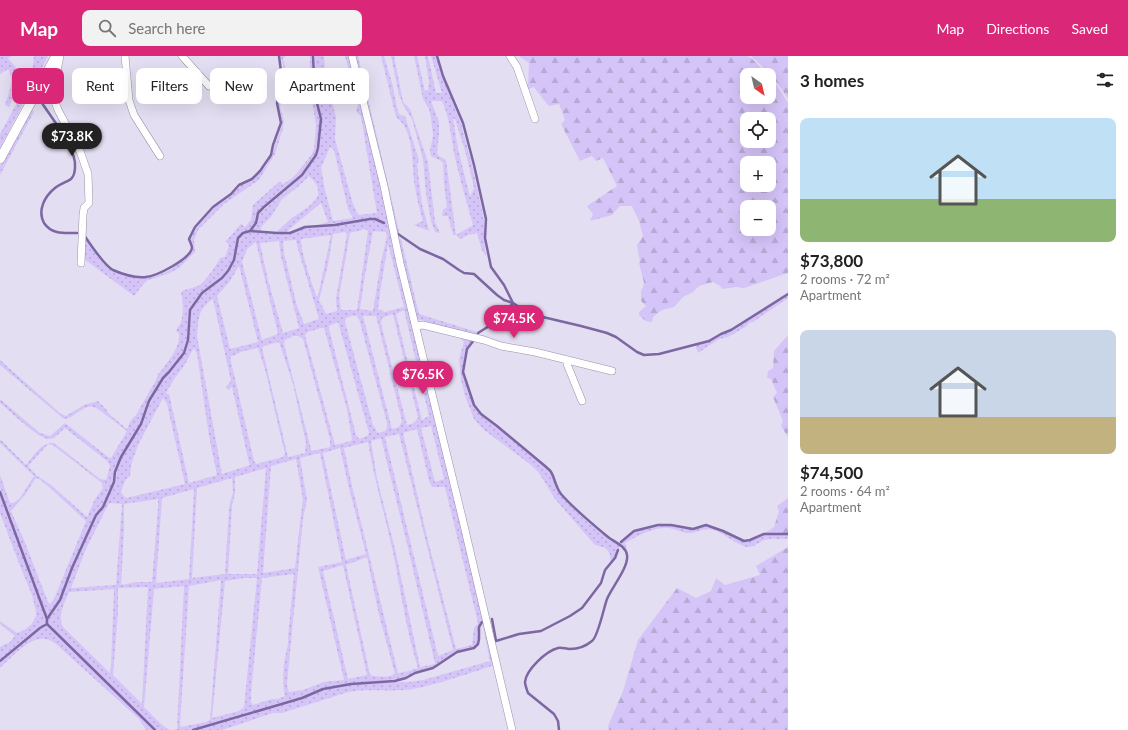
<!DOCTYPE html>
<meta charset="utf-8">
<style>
body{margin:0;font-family:Lato,sans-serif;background:#f2f2f2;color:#222;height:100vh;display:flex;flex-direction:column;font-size:15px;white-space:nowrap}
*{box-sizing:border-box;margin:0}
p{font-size:13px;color:#767676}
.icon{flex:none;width:22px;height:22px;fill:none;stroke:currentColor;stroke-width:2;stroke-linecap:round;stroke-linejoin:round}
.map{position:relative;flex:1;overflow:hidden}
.side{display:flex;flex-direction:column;background:#fff;width:340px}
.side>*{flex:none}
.banner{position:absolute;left:12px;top:12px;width:380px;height:36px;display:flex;gap:8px}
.needle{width:26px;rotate:146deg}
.tools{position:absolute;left:740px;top:12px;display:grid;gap:8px}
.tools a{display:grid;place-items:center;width:36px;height:36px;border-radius:8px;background:#fff;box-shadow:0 4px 16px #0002;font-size:20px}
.price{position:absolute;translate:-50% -34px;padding:0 9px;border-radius:14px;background:#db2777;color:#fff;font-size:13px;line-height:26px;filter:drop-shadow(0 1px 2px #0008)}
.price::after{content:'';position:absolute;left:50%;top:24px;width:12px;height:9px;margin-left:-6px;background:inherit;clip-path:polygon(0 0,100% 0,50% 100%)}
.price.current{background:#222;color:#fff}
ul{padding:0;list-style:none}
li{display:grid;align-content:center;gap:8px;height:212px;padding:0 12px}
li span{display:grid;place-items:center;height:124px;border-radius:8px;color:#555}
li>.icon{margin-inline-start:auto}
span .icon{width:72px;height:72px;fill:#fffc;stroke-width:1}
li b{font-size:17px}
h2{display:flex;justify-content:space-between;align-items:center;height:48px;padding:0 12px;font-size:17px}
.chip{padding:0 14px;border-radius:8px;background:#fff;box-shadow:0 4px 16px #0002;font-size:14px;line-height:36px}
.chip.current{background:#db2777;color:#fff}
header{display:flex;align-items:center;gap:24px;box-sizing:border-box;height:56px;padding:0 20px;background:#db2777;color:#fff}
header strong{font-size:19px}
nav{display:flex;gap:22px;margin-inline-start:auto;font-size:14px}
.search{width:280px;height:36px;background:#f2f2f2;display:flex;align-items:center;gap:10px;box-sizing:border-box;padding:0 14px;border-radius:8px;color:#767676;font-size:15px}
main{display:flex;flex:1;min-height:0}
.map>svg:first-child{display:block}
.grass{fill:url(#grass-dots);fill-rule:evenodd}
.forest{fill:url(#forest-firs);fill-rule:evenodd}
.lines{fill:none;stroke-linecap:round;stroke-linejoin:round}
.stream{stroke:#7c67a2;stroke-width:2.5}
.minor-casing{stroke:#9993a6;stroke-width:8}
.tertiary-casing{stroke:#9993a6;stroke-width:10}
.minor{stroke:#fff;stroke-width:7}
.tertiary{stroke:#fff;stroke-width:9}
</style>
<header>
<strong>Map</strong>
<div class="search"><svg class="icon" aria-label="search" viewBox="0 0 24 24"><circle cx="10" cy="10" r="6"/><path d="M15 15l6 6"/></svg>Search here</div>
<nav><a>Map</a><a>Directions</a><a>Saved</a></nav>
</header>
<main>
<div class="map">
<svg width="788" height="674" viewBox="0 0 788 674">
<defs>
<pattern id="grass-dots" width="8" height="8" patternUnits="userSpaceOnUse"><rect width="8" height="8" fill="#d5c4f8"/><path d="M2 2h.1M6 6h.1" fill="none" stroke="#b7a9d5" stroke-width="1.8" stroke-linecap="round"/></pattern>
<pattern id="forest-firs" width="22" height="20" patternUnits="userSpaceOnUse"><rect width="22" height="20" fill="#d5c4f8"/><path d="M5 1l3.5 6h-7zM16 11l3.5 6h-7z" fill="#b7a9d5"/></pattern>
</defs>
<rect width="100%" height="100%" fill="#e4def2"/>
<!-- grass -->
<g class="grass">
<path d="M0 0H12L8 2C11 6 16 10 17 15 20 23 13 43 9 51L5 49C9 37 15 24 8 13L0 18Z"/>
<polygon points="34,0 48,0 0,92 0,78 23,36 33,10"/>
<path d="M280 0H286L283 2 286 15 283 38 280 51 284 65 283 72 275 98 259 124 224 148 198 174 194 184 195 196 179 212 170 217 146 225 134 240 84 203V181C91 191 99 205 109 213 112 215 117 216 121 217 126 219 133 221 139 222 160 224 182 208 193 192L190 183 196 172 216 150 227 143 242 129 252 125 257 119 267 109 272 98 282 70 278 50 283 18V8Z"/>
<path d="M310 0H313L315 39 321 63 317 92 315 98 301 118 257 157 255 167 250 175 243 177 237 181 233 204 228 215 222 222 201 237 189 254 187 284 183 297 169 316 162 321 149 344 140 368 121 400 115 416 114 426 102 450 95 458 71 512 60 544 47 561 0 432V419L10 447H14L20 442 34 420 0 387V383L26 409C33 401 42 385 54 387L100 423 106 424 110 410 107 405 65 372C61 375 56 382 50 383 40 385 9 354 0 347V343L40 377 50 380 65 367 108 401 111 402 127 375 98 353C83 345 77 362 64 363L0 309V304L61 358 66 360 84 349 98 345 106 353 108 357 127 373 131 364 136 359 156 324 158 318 161 315C168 305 181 291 179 277L176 275C177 271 180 269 181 266 184 257 183 245 181 236 187 232 195 232 200 229 206 224 217 209 220 202L225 201 229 190 226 185 241 168 245 171 251 164 253 149 280 125 283 128 291 123 297 117 312 98 314 93 316 69 310 32ZM48 388 53 389 102 427 103 432 95 443 87 461 51 429 36 419 28 410ZM38 422 50 432 86 465 54 543 50 548 48 546 24 484 11 455 25 439 35 423Z"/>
<path d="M315 0H324L326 24 336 61 335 83 353 148 358 159 377 157 361 61 356 55 358 49 345 0H350L495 609C470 617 444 626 419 632 395 637 371 632 348 636L282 657H273L222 674H194L302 642 323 633 351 628 409 626 423 624 490 605 482 565 479 571V583L477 588 474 591 457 595 432 611 415 616 406 621 395 624 351 627 323 632 301 641 276 648 221 666 191 674H172L177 673 184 530 154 533 144 651 162 669 170 674H156L48 567V564L61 544 73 513 97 459 104 451 115 426 117 416 122 401 142 369 151 345 164 322 170 317 185 297 189 284 191 255 203 238 223 223 229 216 235 204 239 182 244 178 251 176 277 178H290L305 172 335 170 370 164H375L385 167 384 166 376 162H370L335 168 315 170 328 166 321 147 286 176H277C282 171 288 165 293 161 309 150 331 140 309 120L299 130 282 143 271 161 261 171V175L252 174 257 168 259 158 303 120 317 99 319 93 322 63 316 39ZM330 91 334 94 348 153 353 162 333 165 325 134 321 112ZM365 173 368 175 357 254H341L339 240 350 177ZM373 175 386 176 387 180 381 206 373 255 360 253 364 225ZM345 176 347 178 336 243 337 255 326 258 319 244 328 209 333 178ZM331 179 318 240H317L316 239C312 228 300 193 301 183ZM296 184 298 193 319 263 304 268 297 250 284 197 283 185ZM279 185 281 201 299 272 283 277 268 224 260 187ZM256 186 278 278 262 284 242 206 247 193ZM388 188 404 251 385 256 378 253 381 230ZM239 210 258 286 230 293 217 240 230 225ZM213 243 231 325 226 331 228 334 232 331 249 407 250 409 222 418 197 280C199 262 197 254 213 243ZM404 254 429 360 422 364 396 258ZM393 258 418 362 414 367 407 369 381 268 382 262ZM352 260H357L359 263 387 367V371L385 375 378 377 373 369 345 266 346 262ZM363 260H376L402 365 399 371 392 373ZM338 266 369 377 367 380 359 383 356 379 329 273V270ZM321 272H324L347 353 352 383 351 385 335 389 305 279 308 276ZM293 280H298L303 283 330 383V391L312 395 311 393 284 288 285 284ZM279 286 293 328 306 387 305 397 288 401 262 292 264 290ZM194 292 197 298 209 380 217 419 189 427 169 338 166 337 174 323 184 310ZM258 292 265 313 285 398 283 401 256 408 254 405 230 301 244 295ZM163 342 167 348 185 428 126 442 122 438 121 435 126 423 130 420 131 409 138 389ZM431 370 444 423 435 426 421 372ZM417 373 429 425 432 431H445L478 567 474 572 472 589 456 593 427 481 403 377ZM399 378 453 594 438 600 385 381ZM381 382 407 488 434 603 435 608 420 611 395 493 377 423 371 385ZM368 386C374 423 385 459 393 496 401 535 406 574 418 612L409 615 398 617 352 430 344 392ZM340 392 348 428 366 498 346 504 323 397ZM320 397 342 506 318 511 344 624 324 626 303 634 289 636 287 629 289 606 303 463 307 444 300 402ZM296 403 303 444 300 467 295 512 263 517 271 410ZM266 412 257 518H228L232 450 235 437V421ZM232 422 233 436 229 452 225 518 192 522 197 432ZM194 433 189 523 156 527 162 442ZM158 443V452L152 526H137L121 529 124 474V448ZM109 447 122 448 116 529 71 532 86 493ZM367 501 379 559 395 618C387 622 378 621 370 619L346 509ZM343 509 367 619 348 623 323 515ZM294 518 288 581C289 587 287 591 286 597 283 610 282 627 285 640L278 643H272L253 649 251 646V637L262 522ZM244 522H257L244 651 239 655 212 662 225 525ZM221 524 210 664 206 666 181 671 180 668 189 530ZM148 531 142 648 113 619 118 556V532ZM114 533 111 609 110 617 64 572C56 562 65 546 69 536Z"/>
<polygon points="355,0 358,0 400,179 397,177"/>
<path d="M381 0H384L392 27 398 56 400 59 405 60 419 104 417 108 422 148 429 175 414 169 423 165C419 152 416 139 414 125 412 105 414 74 396 61Z"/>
<polygon points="391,0 394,0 403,46 410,53 428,106 435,166 440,177 435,176 431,165 426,137 423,103 412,63 403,49 399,39"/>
<path d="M414 0H417L425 35 428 34 429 26 425 0H428L436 37H442L431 0H436L442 20 461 67 472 109 484 163V182L486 200 482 194 477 177 468 179 460 183 456 179H453L448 160H442L443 154 447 151 444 128 443 106 431 100 430 94 433 80 431 62 429 53 423 43ZM431 45H442C451 65 451 85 456 106 461 127 467 148 473 169L456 179 446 104 439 100 437 97 439 78V66ZM453 62 455 63 466 98 474 132 470 141 458 93Z"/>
<polygon points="31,52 34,56 0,119 0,110"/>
<polygon points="397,181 401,183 419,258 477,276 475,279 417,263"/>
<polygon points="788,238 788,242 753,266 749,267 747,270 728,281 719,283 698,297 695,288 709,285 721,278 731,274 777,246 783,240"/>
<path d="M458 280 474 283 466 293 462 316 473 349 481 359 497 371 544 410C546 412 549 415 551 417 555 423 555 431 559 437 570 452 604 482 620 490L615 502 610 508C612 495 607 491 595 489L555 443 539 417 531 409 484 374 474 363 465 340 461 324 459 303 464 286Z"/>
<polygon points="0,439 31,519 46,563 46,568 0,604 0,591 5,588 9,587 15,580 0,568 0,565 17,577 24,574 31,569 36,560 36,556 32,539 20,510 0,457"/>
<path d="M658 469 671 470 693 473 699 470 706 469 723 475 744 486 750 485 764 479H788V482C782 485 776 482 770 483 762 483 757 490 750 491 740 492 724 477 714 474 702 471 696 478 687 477 681 476 675 473 669 472 653 471 639 479 625 487L628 498 626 493 621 488V487L634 476Z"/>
<path d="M47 569 153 674H146L139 663 56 588C53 586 49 583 45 583 29 581 11 602 0 612V607L41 573Z"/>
</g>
<!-- forest -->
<g class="forest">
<path d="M520 0H747L750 1C766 16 777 28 788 47V217L744 232 736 231 722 233 720 230 713 226 699 230 693 236 683 241 674 251 662 254 653 261 652 266C646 266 644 264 639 259V256L646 250 641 245V235L643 231 644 227 639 207 640 206 637 189 643 180 639 165 632 150H620L612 159 590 165 593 158 587 150 617 130 603 102 596 105 592 100 580 105 561 68 565 64 559 48 549 50 543 43 534 31 526 34 524 28H528L529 7 520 1ZM747 19H769V41H747ZM747 63H769V85H747ZM747 107H769V129H747ZM747 151H769V173H747Z"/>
<path d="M751 0H788V43C778 26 766 13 751 0Z"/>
<polygon points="788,279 788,381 781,370 783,365 773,341 777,337 771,323 767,322 768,315 773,312 774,295"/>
<polygon points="788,442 788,478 764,478 774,471 779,455 777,450"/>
<polygon points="788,491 788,674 609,674 608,670 623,635 638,584 677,532 696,542 711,535 716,522 725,529 760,519 756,510"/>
</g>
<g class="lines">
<!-- stream -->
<g class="stream">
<polyline points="437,0 443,20 463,67 474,109 486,163 485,182 491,211 504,229 513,247 497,265 478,277"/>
<path d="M52 18 46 34 40 44C50 60 77 93 75 111 75 115 74 120 71 123 67 126 60 128 55 132 45 140 37 154 44 167 52 179 65 177 77 177"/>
<polyline points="250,175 277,177 290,177 305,171 335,169 370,163 375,163 384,167"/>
<polyline points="398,178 420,193 443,203 459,214 464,217 474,218 497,239 504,244 513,247 530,258 581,270 607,277 616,281 637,296 644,299 659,298 709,285 721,278 731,274 788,238"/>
<path d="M84 179C90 188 105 210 113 214 122 218 136 222 146 221 157 220 190 203 192 192 192 189 190 186 189 183L195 171 213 151 231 138 239 129 252 123 260 115 271 99 273 89 281 67 277 47 279 37 281 15 279 0"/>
<path d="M474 284 467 293 463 316 474 349 481 358 497 370 545 410C547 412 550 414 551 416 555 422 555 430 561 438 575 454 591 467 608 481 614 486 626 490 627 499 629 511 612 531 607 543 604 551 598 581 592 585 586 590 578 593 570 593 566 593 561 591 558 592 546 595 526 614 525 626 525 629 527 634 528 637L554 658 558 665 559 674"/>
<polyline points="0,436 47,563 47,568 155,674"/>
<polyline points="621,486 634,475 658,469 671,469 693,473 706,469 723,475 744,485 750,484 764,478 788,478"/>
<polyline points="47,563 60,544 72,512 96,459 103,451 114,426 115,416 121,401 141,368 149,345 163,322 169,316 184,297 188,284 190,254 202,237 222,222 228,215 234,204 238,182 243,177 250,175 256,167 258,157 264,151 302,119 316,99 318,92 321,63 315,39 313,0"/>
<polyline points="492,563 496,585 519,578 541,575 570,560 582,552 601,527 605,514 615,502 618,494"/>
<polyline points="0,605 40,572 47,568"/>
<polyline points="193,674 302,642 323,633 351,628 395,625 406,622 415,617 433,612 457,596 474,592 478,588 479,583 479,571 482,566"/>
</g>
<defs>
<g id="minor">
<polyline points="60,0 54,30 54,43 58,54 80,95 88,118 89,147 84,152 83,159 81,207"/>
<polyline points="125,0 129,44 134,59 160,100"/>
<polyline points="182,0 209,30"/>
<polyline points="352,0 384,130 400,207 462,461 512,674"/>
<polyline points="510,0 517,11 535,63"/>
<polyline points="416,270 423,269 484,284 501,290 535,296 612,315"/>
<polyline points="567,304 567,308 582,345"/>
</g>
<polyline id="tertiary" points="0,103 56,0"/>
</defs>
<!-- minor casing -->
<use href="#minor" class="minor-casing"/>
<!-- tertiary casing -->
<use href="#tertiary" class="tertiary-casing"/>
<!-- minor -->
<use href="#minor" class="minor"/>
<!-- tertiary -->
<use href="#tertiary" class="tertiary"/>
</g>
</svg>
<div class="tools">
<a><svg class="needle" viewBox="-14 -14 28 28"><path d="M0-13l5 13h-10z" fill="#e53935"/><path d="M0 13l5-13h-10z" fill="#767676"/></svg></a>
<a><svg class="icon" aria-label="locate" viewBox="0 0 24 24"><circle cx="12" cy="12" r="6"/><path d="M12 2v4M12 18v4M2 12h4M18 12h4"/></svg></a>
<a>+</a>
<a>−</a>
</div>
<b class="price current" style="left:72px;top:101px">$73.8K</b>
<b class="price" style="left:514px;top:283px">$74.5K</b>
<b class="price" style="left:423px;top:339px">$76.5K</b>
<div class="banner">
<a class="chip current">Buy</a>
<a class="chip">Rent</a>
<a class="chip">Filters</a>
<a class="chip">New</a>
<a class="chip">Apartment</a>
</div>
</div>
<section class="side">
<h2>3 homes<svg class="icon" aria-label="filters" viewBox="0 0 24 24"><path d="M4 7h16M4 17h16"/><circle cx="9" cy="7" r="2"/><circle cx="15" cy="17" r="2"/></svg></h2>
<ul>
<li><span style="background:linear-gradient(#bfe0f5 65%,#8fb573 0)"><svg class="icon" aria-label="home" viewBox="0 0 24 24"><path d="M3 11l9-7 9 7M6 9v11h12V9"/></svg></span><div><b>$73,800</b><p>2 rooms · 72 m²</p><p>Apartment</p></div></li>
<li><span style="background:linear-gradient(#c9d6e8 70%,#c2b280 0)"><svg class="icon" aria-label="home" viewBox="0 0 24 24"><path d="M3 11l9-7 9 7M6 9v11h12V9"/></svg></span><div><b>$74,500</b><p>2 rooms · 64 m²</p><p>Apartment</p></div></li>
</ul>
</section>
</main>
